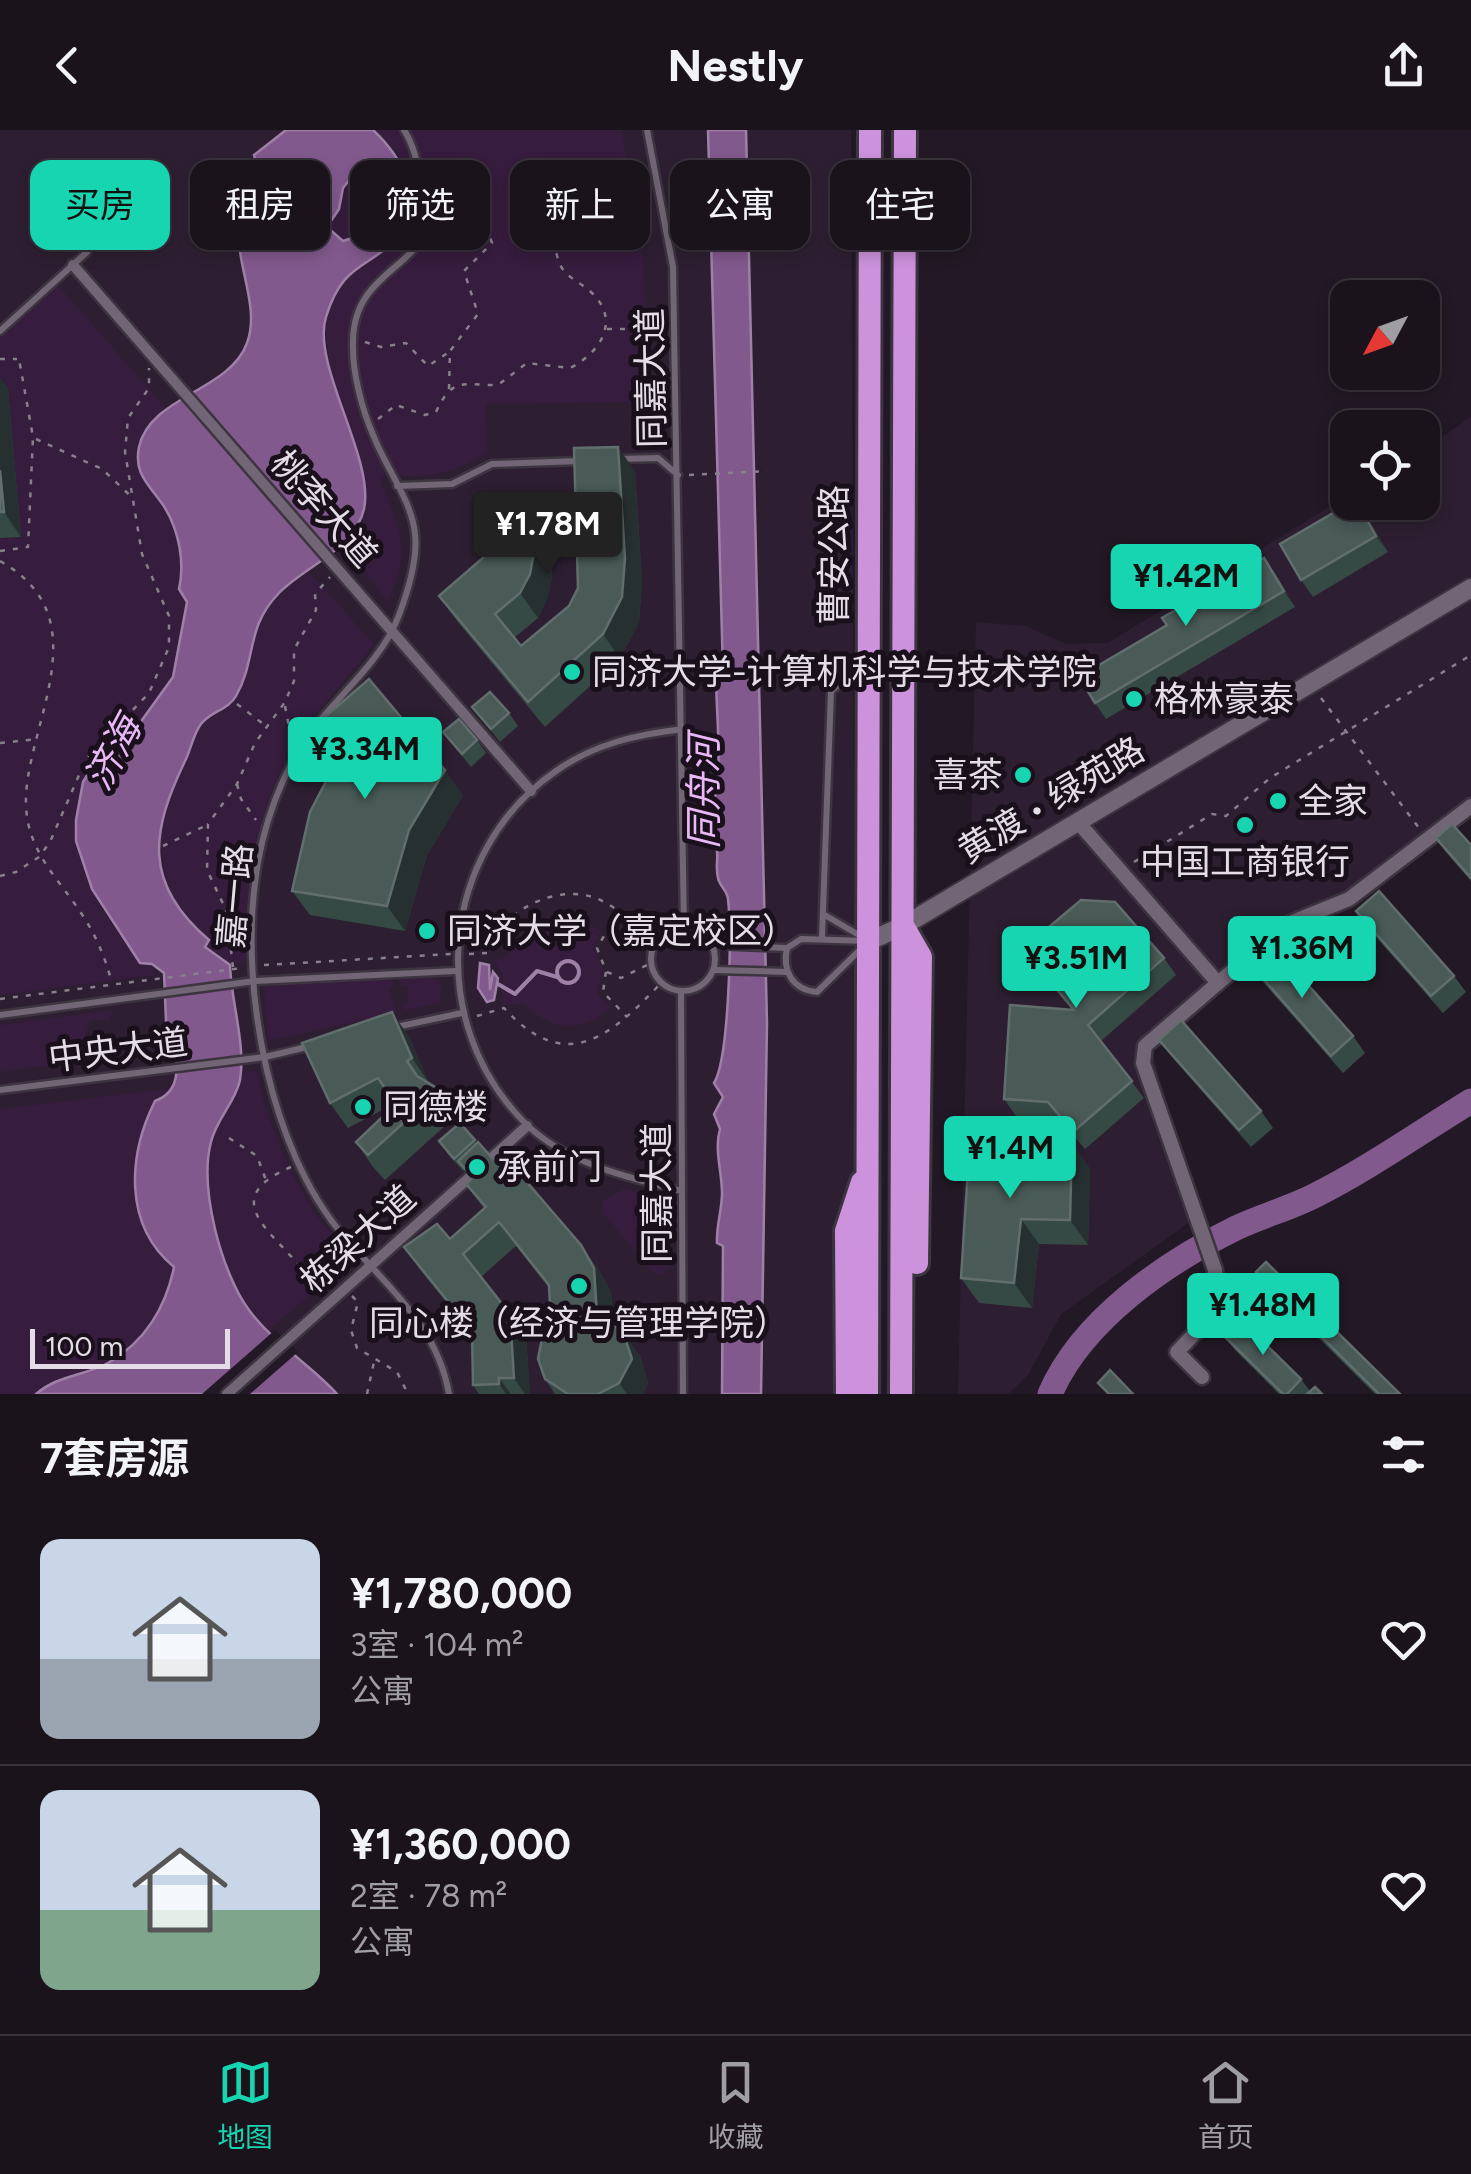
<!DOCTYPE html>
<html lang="zh">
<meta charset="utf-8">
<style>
body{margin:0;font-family:Figtree,"Noto Sans SC",sans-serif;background:#231c25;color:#f1f3f6;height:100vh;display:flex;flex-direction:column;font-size:38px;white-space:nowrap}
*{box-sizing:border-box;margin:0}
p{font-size:32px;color:#9f9ea3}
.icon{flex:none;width:55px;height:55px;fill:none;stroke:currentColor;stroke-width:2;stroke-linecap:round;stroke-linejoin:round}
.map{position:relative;height:1264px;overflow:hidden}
.details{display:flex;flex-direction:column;background:#1a131c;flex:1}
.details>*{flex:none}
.banner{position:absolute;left:30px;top:30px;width:1412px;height:90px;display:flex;gap:20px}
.needle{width:65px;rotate:229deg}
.buttons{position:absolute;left:1330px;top:150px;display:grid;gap:20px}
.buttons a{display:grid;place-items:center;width:110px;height:110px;border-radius:20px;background:#1a131c;box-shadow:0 5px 15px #0003,0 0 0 2px #38323b;font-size:50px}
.scale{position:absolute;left:30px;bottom:25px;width:200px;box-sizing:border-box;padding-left:10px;border:5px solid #e4dde7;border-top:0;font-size:28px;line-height:35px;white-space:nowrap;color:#e4dde7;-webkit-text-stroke:8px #1a101c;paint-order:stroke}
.price{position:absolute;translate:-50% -85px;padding:0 22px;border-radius:10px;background:#18d5b2;color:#111;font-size:32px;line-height:65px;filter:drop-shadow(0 2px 5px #0008)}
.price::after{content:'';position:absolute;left:50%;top:60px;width:30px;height:22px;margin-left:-15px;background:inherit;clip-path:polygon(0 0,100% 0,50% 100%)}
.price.on{background:#222;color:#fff}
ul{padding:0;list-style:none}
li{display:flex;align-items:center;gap:30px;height:250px;padding:0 40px}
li+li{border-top:2px solid #38323b}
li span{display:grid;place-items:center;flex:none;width:280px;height:200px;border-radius:20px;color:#555}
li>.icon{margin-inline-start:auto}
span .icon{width:120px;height:120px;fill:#fffc;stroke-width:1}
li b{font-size:42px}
h2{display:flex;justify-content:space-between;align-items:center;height:120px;padding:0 40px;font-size:42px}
.tag{padding:0 35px;border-radius:20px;background:#1a131c;box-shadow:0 5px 15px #0003,0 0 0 2px #38323b;font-size:35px;line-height:90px}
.tag.on{background:#18d5b2;color:#111}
header{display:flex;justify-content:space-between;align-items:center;height:130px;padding:0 40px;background:#1a131c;font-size:45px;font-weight:700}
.menu{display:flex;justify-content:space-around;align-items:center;height:140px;border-top:2px solid #38323b;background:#1a131c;font-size:28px;color:#9f9ea3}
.menu a{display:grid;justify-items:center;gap:5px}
.menu .on{color:#18d5b2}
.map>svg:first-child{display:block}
.built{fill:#2d1f31}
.green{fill:#361c3d}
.water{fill:#82598d;stroke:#9f81a8;stroke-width:2.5;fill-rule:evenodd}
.pier{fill:#231926}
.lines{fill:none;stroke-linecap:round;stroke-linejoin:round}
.stream{stroke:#9f81a8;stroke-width:4}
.river{stroke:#82598d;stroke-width:25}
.service-casing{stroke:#3c343f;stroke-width:11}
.pedestrian-casing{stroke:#3c343f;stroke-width:15}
.minor-casing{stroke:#3c343f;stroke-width:19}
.tertiary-casing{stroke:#3c343f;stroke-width:22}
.trunk-casing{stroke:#3c343f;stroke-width:28}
.path{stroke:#88808b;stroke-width:2.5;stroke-dasharray:5 8;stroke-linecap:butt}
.service{stroke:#726575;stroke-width:6}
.pedestrian{stroke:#726575;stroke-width:10}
.minor{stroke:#726575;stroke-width:14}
.tertiary{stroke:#726575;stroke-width:18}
.trunk{stroke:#cc92dc;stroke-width:22}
.wall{fill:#364a45}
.shaded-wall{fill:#273031}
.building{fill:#495a57;stroke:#616e6d;stroke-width:2.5}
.poi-dot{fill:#18d5b2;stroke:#1a101c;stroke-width:4}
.labels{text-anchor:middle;stroke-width:10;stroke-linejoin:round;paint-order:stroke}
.street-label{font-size:35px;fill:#e4dde7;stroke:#1a101c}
.poi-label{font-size:35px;fill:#e4dde7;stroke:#1a101c;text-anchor:start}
.water-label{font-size:38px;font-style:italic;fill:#e9b8f6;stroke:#1a101c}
</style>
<header><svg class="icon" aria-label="back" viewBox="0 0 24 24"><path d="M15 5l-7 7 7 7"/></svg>Nestly<svg class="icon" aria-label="share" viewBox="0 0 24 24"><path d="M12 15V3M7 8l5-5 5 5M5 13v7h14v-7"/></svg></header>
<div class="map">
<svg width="1471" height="1264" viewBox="0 0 1471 1264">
<rect width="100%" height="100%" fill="#231926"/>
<!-- built -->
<g class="built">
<polygon points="0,0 851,0 856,1264 0,1264"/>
<polygon points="1471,287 1471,679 1408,728 1316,780 1150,914 1198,1086 1061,1184 1028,1245 1008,1264 958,1264 976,492 1025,496 1066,514 1108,513 1347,366 1348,372 1422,372 1423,320"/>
</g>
<!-- green -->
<g class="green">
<path d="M373 0H621L641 101 650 272 486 274 487 323C467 335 446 344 423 346 407 348 395 342 380 348 398 398 414 418 387 471L342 413 364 380 361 338 331 242 324 191 342 150 402 103 398 23Z"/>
<path d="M367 28 388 36C400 73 380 100 343 111L327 98 339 79 343 58Z"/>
<path d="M57 154 168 281 147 299C152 324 155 352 164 376 174 404 186 429 179 459L187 472C181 524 167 589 115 616L84 737 101 778 140 833 152 834 156 845 0 865V209Z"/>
<path d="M309 442 374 514C352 543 327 568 306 597 256 666 247 748 246 831L230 835 204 817 209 810 186 790 167 764 159 697 171 653 202 592 235 570 261 484 282 460Z"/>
<path d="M566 788 601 800 593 818 603 839 597 863 611 878C583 904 549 900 524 874L501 875 503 849 495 830 506 827 518 808 524 809 537 797Z"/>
<polygon points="435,847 442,856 440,873 403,881 402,874 408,873 407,855 400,856 399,849"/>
<polygon points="393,849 394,857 389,858 397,883 271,910 267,906 264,855"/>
<polygon points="112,880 110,890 90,891 84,909 98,921 113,916 123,926 0,942 0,895"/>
<path d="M257 941C267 995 287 1039 317 1086 326 1099 339 1108 346 1123L339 1140 268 1201C226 1156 198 1078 210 1014 214 992 230 971 240 951V943Z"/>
<path d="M175 958 170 966 157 1123 174 1137C166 1177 145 1211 108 1233 85 1246 58 1245 36 1264H0V979Z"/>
<polygon points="623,1059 657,1067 669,1077 671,1136 662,1145 653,1142 603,1083 603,1071"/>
</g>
<!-- water -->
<g class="water">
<path d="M286 0H373C399 24 430 73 400 106 367 140 343 132 326 187 311 235 375 328 364 379 355 419 304 437 279 463 245 498 257 529 236 566 229 579 210 582 201 594 194 603 191 618 186 629 151 701 142 753 209 810L205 817 230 835C231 871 246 915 240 950 236 971 216 990 211 1012 199 1058 221 1142 249 1180 273 1213 310 1234 337 1264H36C58 1245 84 1246 108 1233 145 1212 166 1177 174 1137 123 1095 128 1025 155 971 180 962 178 939 175 915L167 914 164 843 152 834 140 833 92 759 76 711V690L83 652 93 635 129 608 173 547 187 472 179 459C185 433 179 401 165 378 151 356 133 345 139 317 150 266 230 261 247 213 266 163 209 98 263 64L254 25ZM366 29 388 36C400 73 380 100 343 111L327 97 339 79 343 58Z"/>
<path d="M708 0H746L767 893 761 1264H722L723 1116 717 1113C716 1097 722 1080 722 1063 722 1042 714 1019 720 999L714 984 723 967 714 953C729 929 732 805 728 769 727 760 720 757 718 748 714 730 722 729 712 703L721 686 714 673C723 628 716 590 716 543L723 542Z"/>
<polygon points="480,833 489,835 490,860 493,842 498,848 494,870 487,872 478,858"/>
</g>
<!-- pier -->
<polygon class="pier" points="275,1200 298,1222 250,1264 202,1264"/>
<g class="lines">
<!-- stream -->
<g class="stream">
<circle cx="568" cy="842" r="11"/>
<polyline points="498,854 515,864 537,841 557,847"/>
</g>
<!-- river -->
<path class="river" d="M1050 1264C1082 1190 1165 1133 1236 1098 1261 1086 1288 1079 1314 1066 1368 1039 1419 1003 1471 971"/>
<defs>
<g id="service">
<path d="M404 0C415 17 418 37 422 57 424 68 429 84 427 95 418 138 353 144 353 212 352 242 362 280 374 307 386 338 412 371 415 404 418 430 408 461 399 485 383 529 341 563 313 599 281 642 261 700 255 753 241 862 270 1019 342 1104 385 1155 437 1194 449 1264"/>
<polyline points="647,0 673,137 684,797"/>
<polyline points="0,201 87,122"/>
<polyline points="618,329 658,328 678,345"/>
<polyline points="397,356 452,354 492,334 581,331"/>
<polyline points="823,784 864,808"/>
<circle cx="683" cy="829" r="32"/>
<polyline points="822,808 831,561 863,536"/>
<path d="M801 809 869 811 817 862C792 860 782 840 787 818Z"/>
<polyline points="714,815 787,818"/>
<polyline points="714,840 787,842"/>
<polyline points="681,862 683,1264"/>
<polyline points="0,885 255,851 455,841"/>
<polyline points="396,897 462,883"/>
<polyline points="0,960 265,927 311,916"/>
<path d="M682 1061C629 1048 564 1033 524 992 425 892 439 722 556 641 594 614 638 604 684 599"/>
</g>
<g id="pedestrian">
<polyline points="73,135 531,661"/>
<polyline points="227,1264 527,996"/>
</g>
<g id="minor">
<polyline points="1078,692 1218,853 1145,916 1143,933 1215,1140 1219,1178 1177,1222 1202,1247"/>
<polyline points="1218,853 1290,793 1349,769 1471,676"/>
</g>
<polyline id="tertiary" points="869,811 903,796 1471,458"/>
<g id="trunk">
<polyline points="905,799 921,827 917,1133"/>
<polyline points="847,1264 846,1101 862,1052"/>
<polyline points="867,1264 870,0"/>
<polyline points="901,1264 905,0"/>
</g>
</defs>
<!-- service casing -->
<use href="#service" class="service-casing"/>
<!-- pedestrian casing -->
<use href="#pedestrian" class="pedestrian-casing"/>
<!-- minor casing -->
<use href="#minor" class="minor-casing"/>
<!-- tertiary casing -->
<use href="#tertiary" class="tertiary-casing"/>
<!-- trunk casing -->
<use href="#trunk" class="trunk-casing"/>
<!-- path -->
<g class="path">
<polyline points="391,53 410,58"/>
<polyline points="607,199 663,199"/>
<polyline points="365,212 381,217 406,213 428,236 449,222"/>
<polyline points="0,229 17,229"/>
<polyline points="449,259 450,221 478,184 464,141 492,113 482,86"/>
<path d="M378 289 396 275 425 285 436 282C453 245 464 256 498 255L527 233 570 238C600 223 621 191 592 163 583 154 569 149 562 138 556 129 556 117 553 107"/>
<polyline points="36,309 102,339 134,369"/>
<polyline points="689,345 767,341"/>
<polyline points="0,421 28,417 33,307 19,229"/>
<path d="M0 431C104 489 23 598 26 676 28 722 58 748 81 783 96 805 105 827 112 853"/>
<polyline points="1321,568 1419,698"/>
<polyline points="237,574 266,596"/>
<polyline points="285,576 292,612"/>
<polyline points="0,613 38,609"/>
<polyline points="237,654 241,669 256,690"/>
<polyline points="163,716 207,695"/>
<polyline points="1134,732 1212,684 1226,686 1270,648 1471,525"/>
<polyline points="0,746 16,742 39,727 50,712 86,629 149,563 169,517 169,486 142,424 125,322 128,288 149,258 149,238"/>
<polyline points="617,784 597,818 606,841 603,862 627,887"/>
<path d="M469 824 489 823C499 781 557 752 598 769 619 778 638 797 655 812"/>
<polyline points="264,835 451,824"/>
<polyline points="233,837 226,780 207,740 208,694 237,654 255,613 285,572 294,551 294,520 316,480 315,464 330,447"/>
<polyline points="607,842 621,848 651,833"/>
<polyline points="0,869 242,838"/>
<path d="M477 886 504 878C566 946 611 906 661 853"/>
<polyline points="229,1008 257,1026 267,1053"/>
<path d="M291 1037C211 1071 282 1107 305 1144L327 1142 337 1149"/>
<polyline points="352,1166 358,1172 351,1200 357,1218 397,1242 408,1264"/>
<polyline points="367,1264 374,1232"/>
</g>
<!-- service -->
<use href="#service" class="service"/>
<!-- pedestrian -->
<use href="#pedestrian" class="pedestrian"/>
<!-- minor -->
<use href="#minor" class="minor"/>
<!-- tertiary -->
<use href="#tertiary" class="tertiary"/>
<!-- trunk -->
<use href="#trunk" class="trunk"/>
</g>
<!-- wall -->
<g class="wall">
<polygon points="0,248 8,259 21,407 0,408"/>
<polygon points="635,341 642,452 639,492 620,529 545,597 457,491 439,466 549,397 552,447 547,469 538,488 514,508 521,516 569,476"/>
<polygon points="1367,387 1388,422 1313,467 1301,450"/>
<polygon points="1264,428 1295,477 1106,589 1095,573 1167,495"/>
<polygon points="472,577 509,583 518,596 500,612"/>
<polygon points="318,593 463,665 427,725 405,801 310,785 292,761 341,623"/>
<polygon points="443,602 477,610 486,623 471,637"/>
<polygon points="1436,708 1471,715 1471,751 1445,721"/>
<polygon points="1356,781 1454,846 1466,862 1443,883 1368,798"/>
<polygon points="1023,819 1164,828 1176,845 1101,911 1144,968 1085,1019 1059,989 1016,986 1004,969 1072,879 1035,836"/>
<polygon points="1251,835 1353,906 1365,923 1343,943 1263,852"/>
<polygon points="409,907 429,953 428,953 440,960 457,985 385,1050 373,1037 356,1012 396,973 348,998 330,973"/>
<polygon points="1159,910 1261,981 1273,998 1251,1017 1171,926"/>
<polygon points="460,993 477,1013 581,1115 598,1139 611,1162 613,1196 640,1226 648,1253 643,1264 555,1264 545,1249 551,1198 549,1158 516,1116 481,1147 526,1208 530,1264 479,1264 473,1255 472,1204 421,1141 404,1117 450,1109 484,1079 466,1054 471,1049 464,1040 463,1041 448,1024 439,1011"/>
<polygon points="1072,1014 1090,1039 1088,1115 1039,1114 1032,1178 979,1173 961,1148"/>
<polygon points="1256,1142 1400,1264 1375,1264 1264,1154"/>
<polygon points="1226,1208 1301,1249 1310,1261 1322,1264 1279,1264 1235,1220"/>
</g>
<!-- shaded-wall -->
<g class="shaded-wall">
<polygon points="0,248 8,259 21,407 4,382 0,340"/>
<polygon points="618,317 635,341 642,452 639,492 620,529 603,504"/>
<polygon points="531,372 549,397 552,447 547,469 538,488 520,463"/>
<polygon points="1357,372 1367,387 1388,422 1376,406"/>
<polygon points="1264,428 1276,444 1295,477 1284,461"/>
<polygon points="445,640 463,665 427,725 405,801 387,776 409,700"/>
<polygon points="392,882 409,907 429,953 412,928"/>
<polygon points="1072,1014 1090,1039 1088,1115 1070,1090"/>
<polygon points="1021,1089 1039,1114 1032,1178 1014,1153"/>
<polygon points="581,1115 598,1139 611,1162 614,1209 597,1185"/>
<polygon points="510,1184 526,1208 530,1264 525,1264 514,1248"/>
<polygon points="623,1202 640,1226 648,1253 643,1264 627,1264 619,1253"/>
<polygon points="499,1248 511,1264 506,1264 499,1254"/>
</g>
<!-- building -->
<g class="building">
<polygon points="618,317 625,428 622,467 603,504 528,572 439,466 484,427 488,371 531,372 534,422 530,444 520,463 495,484 521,516 569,476 578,458 574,318"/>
<polygon points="0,340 4,382 0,382"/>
<polygon points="1352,372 1357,372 1376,406 1301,450 1280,414"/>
<polygon points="1264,428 1284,461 1095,573 1079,547 1167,495 1162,488"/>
<polygon points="369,549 445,640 409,700 387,776 292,761 310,682 343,619 318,593"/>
<polygon points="490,562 509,583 491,599 472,577"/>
<polygon points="459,589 477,610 462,624 443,602"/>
<polygon points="1452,694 1471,715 1471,748 1436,708"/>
<polygon points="1379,761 1454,846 1431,866 1356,781"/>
<polygon points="1081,770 1115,772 1164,828 1088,895 1132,951 1073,1002 1048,972 1004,969 1010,875 1074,880 1023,819"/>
<polygon points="1274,816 1353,906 1331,926 1251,835"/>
<polygon points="392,882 412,928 407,931 417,946 440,960 368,1025 356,1012 396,974 378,948 330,973 302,913"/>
<polygon points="1181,890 1261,981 1239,1000 1159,910"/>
<polygon points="460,993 475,1010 454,1029 439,1011"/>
<polygon points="970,1008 1072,1014 1070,1090 1021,1089 1014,1153 961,1148"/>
<polygon points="478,1012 493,1029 501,1022 581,1115 594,1138 597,1185 623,1202 632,1229 619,1253 598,1264 568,1264 545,1249 538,1229 542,1208 551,1198 549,1155 499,1092 463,1124 510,1184 514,1248 499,1248 499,1254 473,1255 472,1201 404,1117 437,1094 450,1109 486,1077 466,1054 473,1048 458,1031"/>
<polygon points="1266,1132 1400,1264 1379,1264 1256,1142"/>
<polygon points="1242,1191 1301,1249 1287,1264 1283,1264 1226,1208"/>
<polygon points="1110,1240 1133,1264 1109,1264 1098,1253"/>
<polygon points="1315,1257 1322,1264 1307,1264"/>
</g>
<!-- markers -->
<g class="poi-dot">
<circle cx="572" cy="542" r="10"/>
<circle cx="1134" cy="569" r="10"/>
<circle cx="1023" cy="645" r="10"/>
<circle cx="1278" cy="671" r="10"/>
<circle cx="1245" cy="695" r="10"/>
<circle cx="427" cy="801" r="10"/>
<circle cx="363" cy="977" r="10"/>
<circle cx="477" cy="1037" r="10"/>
<circle cx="579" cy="1156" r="10"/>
</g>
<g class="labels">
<!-- street labels -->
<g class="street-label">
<text transform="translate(651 248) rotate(-91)" y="12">同嘉大道</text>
<text transform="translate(324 379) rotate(49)" y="12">桃李大道</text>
<text transform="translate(834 425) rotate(-90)" y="12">曹安公路</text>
<text transform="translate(1051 670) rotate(-31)" y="12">黄渡 • 绿苑路</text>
<text transform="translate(235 766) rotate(-85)" y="12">嘉一路</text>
<text transform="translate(118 920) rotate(-7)" y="12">中央大道</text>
<text transform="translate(657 1063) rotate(-90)" y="12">同嘉大道</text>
<text transform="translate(358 1109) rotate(-42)" y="12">栋梁大道</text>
</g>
<!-- poi labels -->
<g class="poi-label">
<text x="592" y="554">同济大学-计算机科学与技术学院</text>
<text x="1154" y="581">格林豪泰</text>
<text x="1003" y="657" text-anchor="end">喜茶</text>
<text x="1298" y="683">全家</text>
<text x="1245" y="744" text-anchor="middle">中国工商银行</text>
<text x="447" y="813">同济大学（嘉定校区）</text>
<text x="383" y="989">同德楼</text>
<text x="497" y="1049">承前门</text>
<text x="579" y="1205" text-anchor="middle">同心楼（经济与管理学院）</text>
</g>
<!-- water labels -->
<g class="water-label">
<text transform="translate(113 623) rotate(-62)" y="13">济海</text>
<text transform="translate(704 662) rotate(-90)" y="13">同舟河</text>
</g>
</g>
</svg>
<div class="buttons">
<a><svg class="needle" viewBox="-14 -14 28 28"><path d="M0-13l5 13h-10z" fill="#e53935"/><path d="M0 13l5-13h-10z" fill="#9f9ea3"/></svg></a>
<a><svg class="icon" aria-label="locate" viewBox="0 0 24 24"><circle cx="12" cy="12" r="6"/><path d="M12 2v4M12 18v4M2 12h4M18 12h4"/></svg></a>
</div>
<div class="scale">100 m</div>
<b class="price on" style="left:548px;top:447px">¥1.78M</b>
<b class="price" style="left:1186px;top:499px">¥1.42M</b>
<b class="price" style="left:365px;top:672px">¥3.34M</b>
<b class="price" style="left:1302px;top:871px">¥1.36M</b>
<b class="price" style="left:1076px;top:881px">¥3.51M</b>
<b class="price" style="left:1010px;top:1071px">¥1.4M</b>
<b class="price" style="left:1263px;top:1228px">¥1.48M</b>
<div class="banner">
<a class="tag on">买房</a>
<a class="tag">租房</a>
<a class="tag">筛选</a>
<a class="tag">新上</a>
<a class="tag">公寓</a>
<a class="tag">住宅</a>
</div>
</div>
<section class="details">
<h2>7套房源<svg class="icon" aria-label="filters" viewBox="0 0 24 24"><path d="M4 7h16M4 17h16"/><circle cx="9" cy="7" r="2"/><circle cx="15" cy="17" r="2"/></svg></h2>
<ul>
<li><span style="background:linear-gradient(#c9d6e8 60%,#9aa5b1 0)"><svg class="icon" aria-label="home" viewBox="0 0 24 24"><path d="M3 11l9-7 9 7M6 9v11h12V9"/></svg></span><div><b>¥1,780,000</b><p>3室 · 104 m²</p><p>公寓</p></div><svg class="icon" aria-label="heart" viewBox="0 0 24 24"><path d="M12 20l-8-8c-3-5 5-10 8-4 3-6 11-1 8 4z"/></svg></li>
<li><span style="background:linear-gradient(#c9d6e8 60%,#7fa58c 0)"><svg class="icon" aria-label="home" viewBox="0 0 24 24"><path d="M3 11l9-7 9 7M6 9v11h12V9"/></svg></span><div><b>¥1,360,000</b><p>2室 · 78 m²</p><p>公寓</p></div><svg class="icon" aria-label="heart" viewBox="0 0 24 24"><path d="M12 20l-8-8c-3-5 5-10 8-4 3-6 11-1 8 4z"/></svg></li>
</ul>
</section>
<nav class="menu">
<a class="on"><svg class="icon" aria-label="map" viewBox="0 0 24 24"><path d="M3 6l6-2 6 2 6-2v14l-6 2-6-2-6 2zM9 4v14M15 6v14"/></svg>地图</a>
<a><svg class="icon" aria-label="saved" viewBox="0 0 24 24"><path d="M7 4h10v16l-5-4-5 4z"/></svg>收藏</a>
<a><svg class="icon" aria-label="home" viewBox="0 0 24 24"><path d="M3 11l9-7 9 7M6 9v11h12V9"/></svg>首页</a>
</nav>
